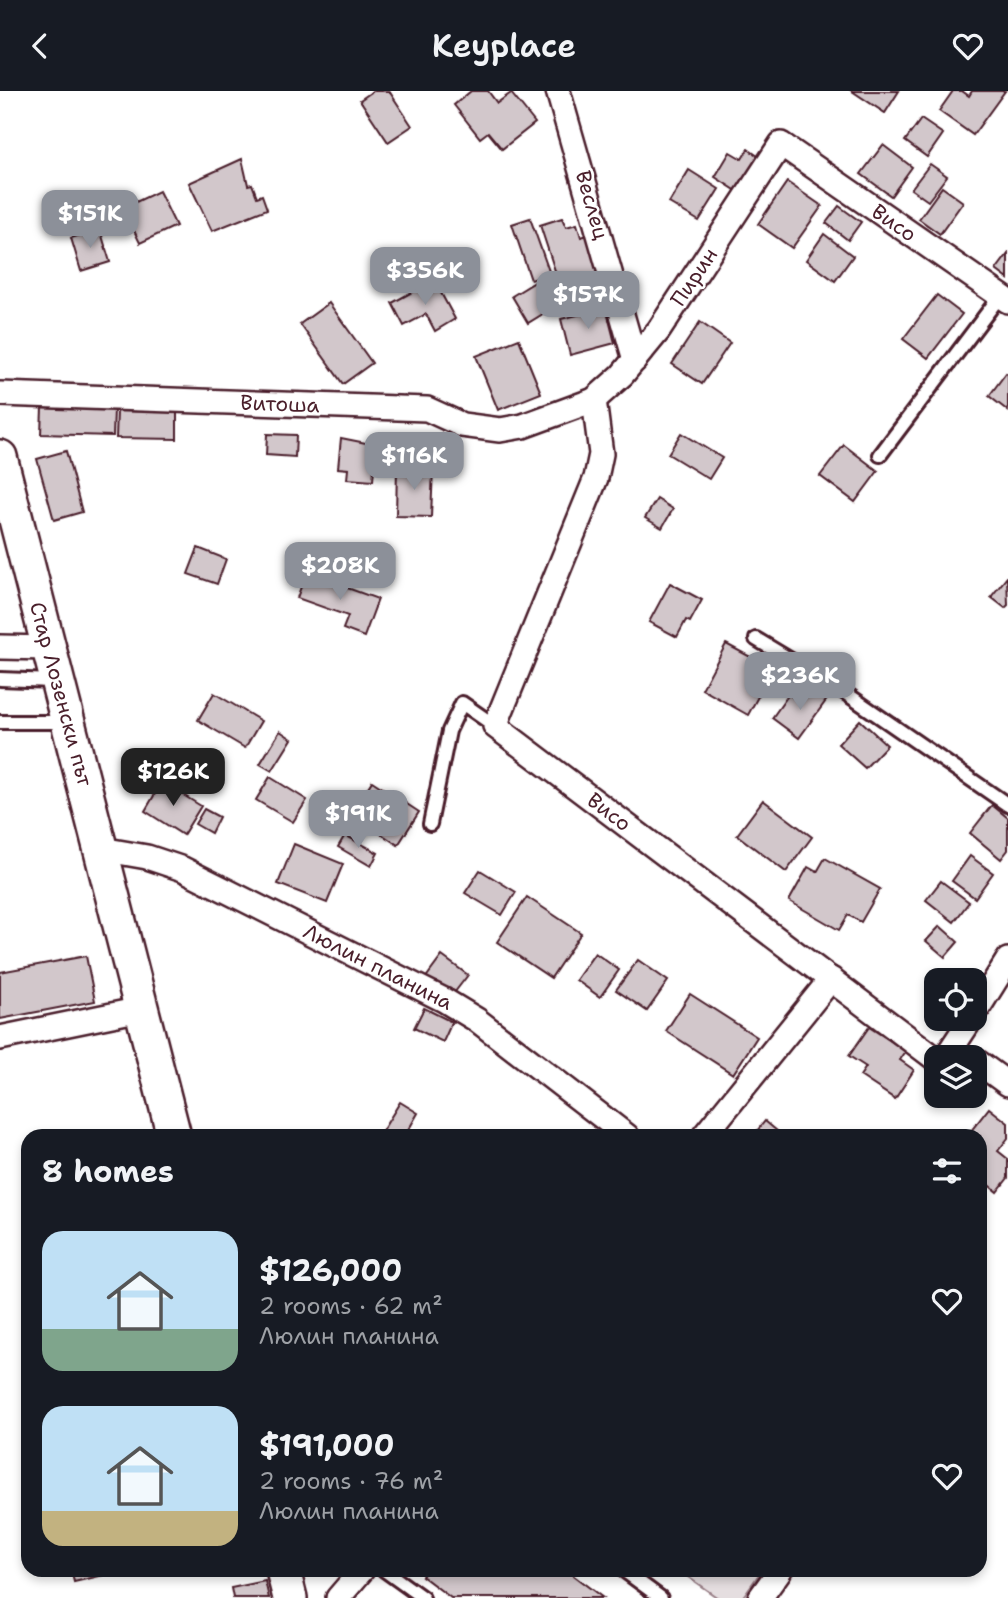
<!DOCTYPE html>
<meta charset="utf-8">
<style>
body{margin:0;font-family:"Shantell Sans",sans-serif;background:#20242c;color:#f1f3f6;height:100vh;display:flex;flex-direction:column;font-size:26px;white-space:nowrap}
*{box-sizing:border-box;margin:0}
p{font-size:23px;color:#9ea1a6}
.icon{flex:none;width:38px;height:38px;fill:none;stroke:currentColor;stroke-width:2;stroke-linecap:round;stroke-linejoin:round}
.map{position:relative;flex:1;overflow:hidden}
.details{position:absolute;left:21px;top:1038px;width:966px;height:448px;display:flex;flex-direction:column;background:#171b24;border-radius:21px;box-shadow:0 4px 10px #0003}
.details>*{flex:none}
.tools{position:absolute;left:924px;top:877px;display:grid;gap:14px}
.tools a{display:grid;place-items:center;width:63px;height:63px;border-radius:14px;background:#171b24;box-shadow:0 4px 10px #0003;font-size:35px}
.price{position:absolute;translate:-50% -60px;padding:0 16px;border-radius:14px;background:#8c9099;color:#fff;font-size:23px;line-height:46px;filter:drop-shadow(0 2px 4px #0008)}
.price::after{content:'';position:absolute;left:50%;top:42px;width:21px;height:16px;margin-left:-10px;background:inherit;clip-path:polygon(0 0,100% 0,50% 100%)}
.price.selected{background:#222;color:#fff}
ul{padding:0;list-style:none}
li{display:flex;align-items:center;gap:21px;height:175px;padding:0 21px}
li span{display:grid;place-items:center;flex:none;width:196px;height:140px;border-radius:21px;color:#555}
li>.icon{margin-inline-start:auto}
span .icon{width:84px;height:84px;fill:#fffc;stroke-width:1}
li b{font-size:30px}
h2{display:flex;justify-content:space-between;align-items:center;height:84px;padding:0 21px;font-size:30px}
header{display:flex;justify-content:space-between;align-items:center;height:91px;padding:0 21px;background:#171b24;font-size:32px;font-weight:600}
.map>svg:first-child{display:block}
.green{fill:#e5dee0;stroke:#987e86;stroke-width:2}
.building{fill:#d2c7cb;stroke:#4a1f2b;stroke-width:2}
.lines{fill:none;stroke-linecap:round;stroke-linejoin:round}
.lane-casing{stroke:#4a1f2b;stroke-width:18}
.street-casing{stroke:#4a1f2b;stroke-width:28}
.secondary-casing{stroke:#4a1f2b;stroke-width:38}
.lane{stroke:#fff;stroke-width:12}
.street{stroke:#fff;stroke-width:23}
.secondary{stroke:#fff;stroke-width:33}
.labels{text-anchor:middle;stroke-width:5;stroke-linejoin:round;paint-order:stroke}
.street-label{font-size:21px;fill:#4a1f2b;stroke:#fff}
</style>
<header><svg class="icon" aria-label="back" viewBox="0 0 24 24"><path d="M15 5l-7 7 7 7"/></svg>Keyplace<svg class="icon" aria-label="heart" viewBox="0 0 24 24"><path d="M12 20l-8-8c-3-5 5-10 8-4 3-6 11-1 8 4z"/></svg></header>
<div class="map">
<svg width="1008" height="1507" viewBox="0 0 1008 1507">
<rect width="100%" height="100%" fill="#fff"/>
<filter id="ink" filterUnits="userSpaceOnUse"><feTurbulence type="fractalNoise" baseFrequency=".0143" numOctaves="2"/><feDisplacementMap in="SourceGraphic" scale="14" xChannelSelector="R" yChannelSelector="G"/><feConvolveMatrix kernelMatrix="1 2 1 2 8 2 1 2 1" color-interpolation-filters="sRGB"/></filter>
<g filter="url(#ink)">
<!-- green -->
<polygon class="green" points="678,1479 762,1479 742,1507 718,1507"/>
<!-- building -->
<g class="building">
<polygon points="373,0 389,0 412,35 388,51 360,9"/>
<polygon points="471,0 488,0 497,12 511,2 535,32 502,58 488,41 480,47 454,14"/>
<polygon points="852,0 899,0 885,22"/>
<polygon points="953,0 962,0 969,5 972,0 1005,0 973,44 939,20"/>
<polygon points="921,28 943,43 927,66 905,50"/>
<polygon points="883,54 912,76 891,105 861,83"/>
<polygon points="748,58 762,68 740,102 715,86 730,61 742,68"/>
<polygon points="242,68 248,94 252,93 257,106 262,104 267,118 212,140 189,92"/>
<polygon points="930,73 947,85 928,110 911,98"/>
<polygon points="689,79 719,98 699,130 669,112"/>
<polygon points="787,91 822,115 792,157 758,133"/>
<polygon points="942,96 963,111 940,143 919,128"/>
<polygon points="159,100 176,135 140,152 123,117"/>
<polygon points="839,115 861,131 848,149 826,132"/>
<polygon points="530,127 550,183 531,189 512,133"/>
<polygon points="562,127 566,136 577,133 581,146 591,143 603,180 560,195 540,134"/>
<polygon points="100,138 110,171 81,180 71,147"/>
<polygon points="824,143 853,165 835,190 806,169"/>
<polygon points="1008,163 1008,188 996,179"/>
<polygon points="434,189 455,228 435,240 426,223 404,235 392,212"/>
<polygon points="535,191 551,218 528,232 512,205"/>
<polygon points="937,204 962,223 928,267 903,248"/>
<polygon points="329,212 372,272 343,293 300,233"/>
<polygon points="606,217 615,252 570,264 561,228"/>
<polygon points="700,231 730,252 702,293 672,273"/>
<polygon points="519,248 541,302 498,319 476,265"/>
<polygon points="1006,282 1008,283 1008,320 989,305"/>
<polygon points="42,316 114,318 113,345 41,343"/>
<polygon points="117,320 177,321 177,348 116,347"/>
<polygon points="681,342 722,367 709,388 668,363"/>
<polygon points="267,343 296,344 295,366 266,364"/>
<polygon points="341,347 376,354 373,390 347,388 348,378 338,377"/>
<polygon points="844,354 878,380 855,411 820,385"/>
<polygon points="66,360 82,421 54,429 37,368"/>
<polygon points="397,376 433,377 431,426 396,425"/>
<polygon points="657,408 673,418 662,437 645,427"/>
<polygon points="198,457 226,468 217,493 188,483"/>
<polygon points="306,482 378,508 364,546 343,538 348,525 297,507"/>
<polygon points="1007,486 1008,514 1005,517 991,506"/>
<polygon points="670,492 702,509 690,531 686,529 677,546 649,531"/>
<polygon points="726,553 773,578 748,624 702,598"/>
<polygon points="812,595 828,607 799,647 772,627 789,603 800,612"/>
<polygon points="214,602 261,630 245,657 198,629"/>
<polygon points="860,629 887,654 865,677 838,653"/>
<polygon points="280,640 292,648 272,680 260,673"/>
<polygon points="270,686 307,709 293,731 256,709"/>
<polygon points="372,690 419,721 398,754 351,723"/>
<polygon points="162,691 201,715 183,744 145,720"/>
<polygon points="763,709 812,746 786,781 737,744"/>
<polygon points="992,714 1008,727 1008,759 1001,768 970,742"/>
<polygon points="204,718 219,726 211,742 195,733"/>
<polygon points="345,744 378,762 371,775 338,756"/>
<polygon points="294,753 343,773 327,812 278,793"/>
<polygon points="970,765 993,782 975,807 952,790"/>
<polygon points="825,767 880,798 861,831 848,824 839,839 789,810 808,776 817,781"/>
<polygon points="480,779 516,801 502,824 465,802"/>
<polygon points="941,790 969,811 954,831 926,809"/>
<polygon points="527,806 581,842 551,887 497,851"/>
<polygon points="940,835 958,851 945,866 926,850"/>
<polygon points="595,862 619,879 600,906 576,889"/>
<polygon points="86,865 95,910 0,928 0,881"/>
<polygon points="442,865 468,884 451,906 425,888"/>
<polygon points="638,869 668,890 647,920 616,899"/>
<polygon points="690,903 757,946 733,983 666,940"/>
<polygon points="424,917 452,931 443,951 414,937"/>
<polygon points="869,936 906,960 900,969 914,979 895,1008 860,985 866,976 849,965"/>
<polygon points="400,1011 418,1022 405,1045 386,1045 381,1042"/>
<polygon points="989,1017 1008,1032 1008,1047 998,1060 1008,1068 1008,1087 997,1101 980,1087 980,1045 967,1045"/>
<polygon points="765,1030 783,1045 753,1045"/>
<polygon points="71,1479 125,1479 74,1491"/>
<polygon points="427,1479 566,1479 603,1507 451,1507 422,1485"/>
<polygon points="265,1490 269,1507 233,1507 231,1497"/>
</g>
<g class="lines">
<defs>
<g id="lane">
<polyline points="880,364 1000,205"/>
<polyline points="756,548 844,601 1008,714"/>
<polyline points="0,588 54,590"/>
<polyline points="0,631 66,631"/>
<polyline points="430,733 449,640 462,612 495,635"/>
<polyline points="384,1479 423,1507"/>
<polyline points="623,1479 661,1507"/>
</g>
<g id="street">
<polyline points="558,0 635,269"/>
<polyline points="0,303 427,318 462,334 500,339 523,335 594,309 622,284 659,239 781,53 1008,210"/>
<polyline points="594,309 601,363 596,387 495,635 936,968"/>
<polyline points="0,556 49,557"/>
<polyline points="101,758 147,766 183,778 444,909 477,929 627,1045"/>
<polyline points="975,922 1008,869"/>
<polyline points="0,947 141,918"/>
<polyline points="946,966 971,928"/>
<polyline points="975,969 1008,993"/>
<polyline points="704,1045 831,888"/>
<polyline points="338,1507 362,1479"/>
<polyline points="760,1507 780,1479"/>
</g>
<g id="secondary">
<polyline points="0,366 174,1045"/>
<polyline points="283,1479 290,1507"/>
</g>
</defs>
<!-- lane casing -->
<use href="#lane" class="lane-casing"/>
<!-- street casing -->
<use href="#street" class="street-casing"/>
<!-- secondary casing -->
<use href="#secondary" class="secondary-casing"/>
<!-- lane -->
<use href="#lane" class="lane"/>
<!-- street -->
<use href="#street" class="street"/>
<!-- secondary -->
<use href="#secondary" class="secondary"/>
</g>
</g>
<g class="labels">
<!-- street labels -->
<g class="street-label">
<text transform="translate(592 114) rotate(74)" y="7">Веслец</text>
<text transform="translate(894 132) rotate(35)" y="7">Висо</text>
<text transform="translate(694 186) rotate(-56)" y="7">Пирин</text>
<text transform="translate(280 313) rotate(2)" y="7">Витоша</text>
<text transform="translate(61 603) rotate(75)" y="7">Стар Лозенски път</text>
<text transform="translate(609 721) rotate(37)" y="7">Висо</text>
<text transform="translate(378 876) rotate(27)" y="7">Люлин планина</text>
</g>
</g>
</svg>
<div class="tools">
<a><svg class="icon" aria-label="locate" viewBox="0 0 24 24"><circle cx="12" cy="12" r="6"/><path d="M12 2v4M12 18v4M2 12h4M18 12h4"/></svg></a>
<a><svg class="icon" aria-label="layers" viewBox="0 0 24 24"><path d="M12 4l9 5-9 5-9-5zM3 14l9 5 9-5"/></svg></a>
</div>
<b class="price" style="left:90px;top:159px">$151K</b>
<b class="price" style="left:425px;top:216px">$356K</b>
<b class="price" style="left:588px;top:240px">$157K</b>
<b class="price" style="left:414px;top:401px">$116K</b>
<b class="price" style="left:340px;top:511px">$208K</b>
<b class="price" style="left:800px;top:621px">$236K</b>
<b class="price selected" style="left:173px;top:717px">$126K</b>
<b class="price" style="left:358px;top:759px">$191K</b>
<section class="details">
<h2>8 homes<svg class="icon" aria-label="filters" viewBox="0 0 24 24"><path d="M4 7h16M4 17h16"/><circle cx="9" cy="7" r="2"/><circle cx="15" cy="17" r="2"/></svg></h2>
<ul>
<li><span style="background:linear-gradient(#bfe0f5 70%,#7fa58c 0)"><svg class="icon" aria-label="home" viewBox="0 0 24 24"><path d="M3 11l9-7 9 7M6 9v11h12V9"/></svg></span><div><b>$126,000</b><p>2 rooms · 62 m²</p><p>Люлин планина</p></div><svg class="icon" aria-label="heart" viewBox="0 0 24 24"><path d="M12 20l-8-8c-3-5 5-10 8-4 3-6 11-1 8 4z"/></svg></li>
<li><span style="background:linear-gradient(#bfe0f5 75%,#c2b280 0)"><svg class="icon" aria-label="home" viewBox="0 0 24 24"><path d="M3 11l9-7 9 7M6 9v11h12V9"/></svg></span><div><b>$191,000</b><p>2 rooms · 76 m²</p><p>Люлин планина</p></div><svg class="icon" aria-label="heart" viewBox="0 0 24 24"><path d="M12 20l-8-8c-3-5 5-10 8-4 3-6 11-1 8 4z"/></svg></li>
</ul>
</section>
</div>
